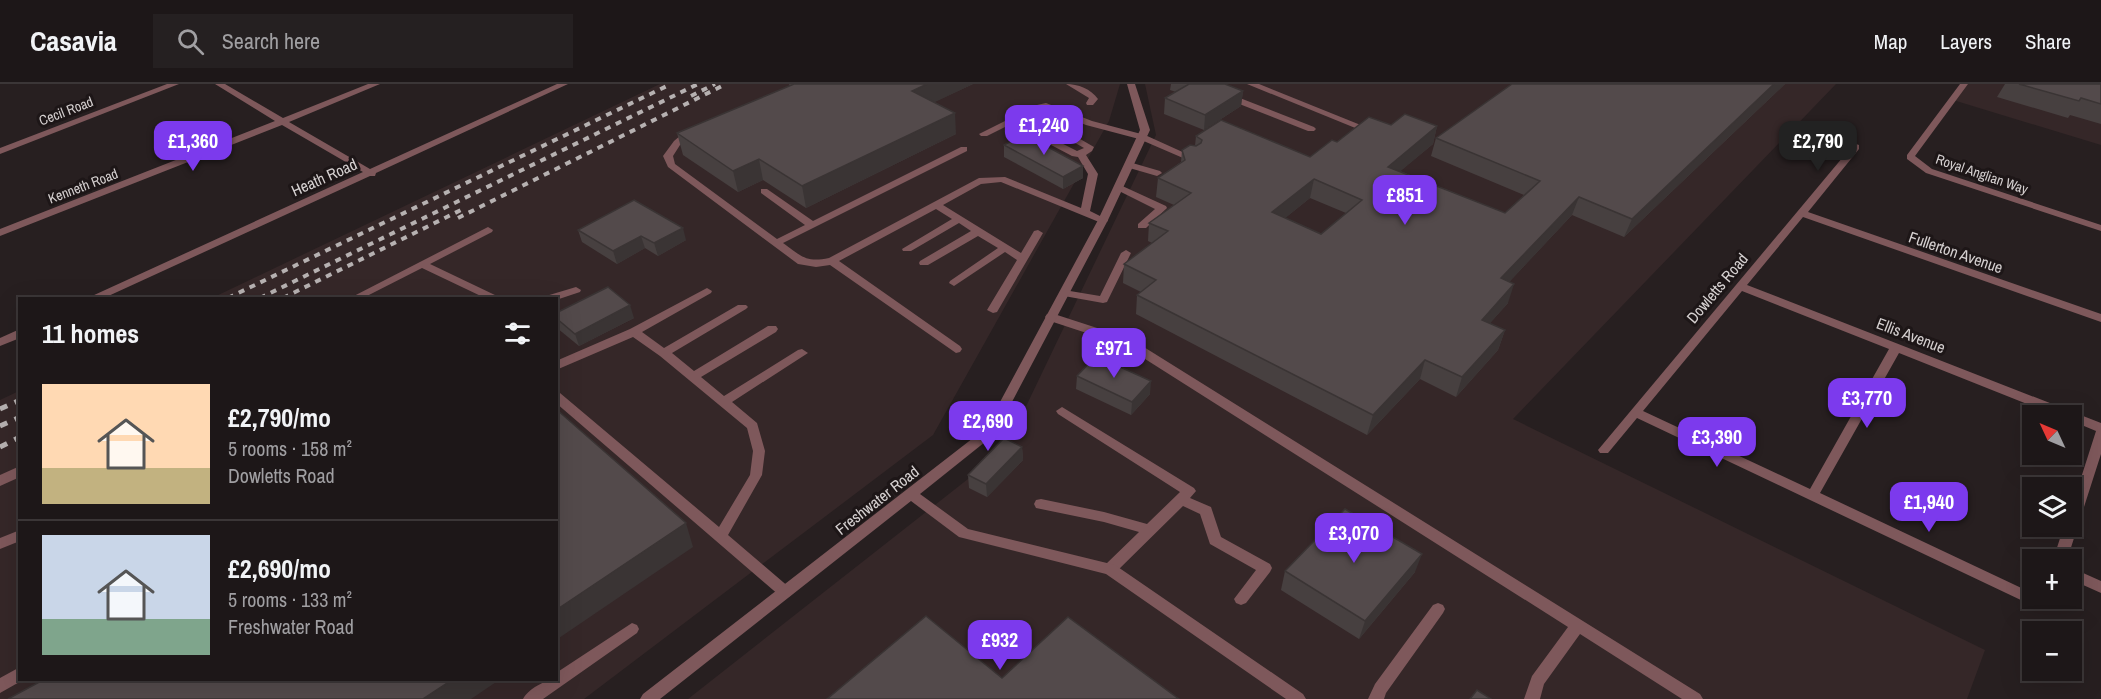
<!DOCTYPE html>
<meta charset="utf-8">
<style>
body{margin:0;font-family:"Archivo Narrow",sans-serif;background:#252021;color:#f1f3f6;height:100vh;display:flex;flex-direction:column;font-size:22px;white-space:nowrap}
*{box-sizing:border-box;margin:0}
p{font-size:20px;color:#a09fa2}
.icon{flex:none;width:33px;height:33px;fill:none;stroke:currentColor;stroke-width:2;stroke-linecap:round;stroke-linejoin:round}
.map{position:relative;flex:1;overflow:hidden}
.drawer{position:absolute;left:18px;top:213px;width:540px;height:384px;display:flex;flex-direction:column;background:#1d1718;border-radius:0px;box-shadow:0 6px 24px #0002,0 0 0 2px #3b3637}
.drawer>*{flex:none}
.needle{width:39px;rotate:314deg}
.buttons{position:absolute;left:2022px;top:321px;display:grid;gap:12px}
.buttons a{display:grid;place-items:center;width:60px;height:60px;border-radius:0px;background:#1d1718;box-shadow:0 6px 24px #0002,0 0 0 2px #3b3637;font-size:30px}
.price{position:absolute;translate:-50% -51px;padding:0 14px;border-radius:12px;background:#7c3aed;color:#fff;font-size:20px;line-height:39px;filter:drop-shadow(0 2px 3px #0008)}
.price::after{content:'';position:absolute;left:50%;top:36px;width:18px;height:14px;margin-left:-9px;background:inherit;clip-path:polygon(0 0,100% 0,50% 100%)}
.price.on{background:#222;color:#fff}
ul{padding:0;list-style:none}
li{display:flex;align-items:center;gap:18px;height:150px;padding:0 24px}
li+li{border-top:2px solid #3b3637}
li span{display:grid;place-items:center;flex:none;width:168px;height:120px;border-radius:0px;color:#555}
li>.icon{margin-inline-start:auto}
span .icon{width:72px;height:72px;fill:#fffc;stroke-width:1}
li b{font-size:26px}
h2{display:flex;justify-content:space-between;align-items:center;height:72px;padding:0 24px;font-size:26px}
header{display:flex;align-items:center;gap:36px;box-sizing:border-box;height:84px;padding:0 30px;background:#1d1718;border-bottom:2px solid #3b3637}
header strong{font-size:28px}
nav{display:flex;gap:33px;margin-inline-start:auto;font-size:21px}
.search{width:420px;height:54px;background:#252021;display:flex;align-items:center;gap:15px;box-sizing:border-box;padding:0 21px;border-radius:0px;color:#a09fa2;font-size:22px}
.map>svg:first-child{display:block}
.built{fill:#352728}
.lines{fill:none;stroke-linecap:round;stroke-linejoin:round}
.service{fill:#7e585b;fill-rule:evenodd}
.minor{fill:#7e585b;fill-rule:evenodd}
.rail-far1{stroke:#b6b1b1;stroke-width:4;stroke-dasharray:6 6;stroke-linecap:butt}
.rail{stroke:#b6b1b1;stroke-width:5;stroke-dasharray:8 8;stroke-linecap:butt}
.wall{fill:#474040;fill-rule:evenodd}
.shaded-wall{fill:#3a3434}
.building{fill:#534a4b;stroke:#3a3434;stroke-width:1.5;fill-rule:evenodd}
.labels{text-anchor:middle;stroke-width:6;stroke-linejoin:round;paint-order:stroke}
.far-street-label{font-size:14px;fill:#d5d0d0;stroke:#1d1617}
.street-label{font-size:16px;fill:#d5d0d0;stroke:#1d1617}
</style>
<header>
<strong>Casavia</strong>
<div class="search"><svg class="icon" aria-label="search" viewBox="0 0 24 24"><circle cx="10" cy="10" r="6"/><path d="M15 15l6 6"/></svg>Search here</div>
<nav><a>Map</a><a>Layers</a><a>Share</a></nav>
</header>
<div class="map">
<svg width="2101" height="615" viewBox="0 0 2101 615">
<rect width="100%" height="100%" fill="#271f20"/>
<!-- built -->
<g class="built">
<polygon points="660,0 1120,0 1109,37 933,351 584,615 0,615 0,316 19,307 20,596 556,596 556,214 212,214"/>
<polygon points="1145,0 1836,0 1513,335 1985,566 1967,615 688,615 996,373 1019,337 1156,51"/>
<polygon points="1964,0 2101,0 2101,61 1953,16"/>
</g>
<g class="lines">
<!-- service -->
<g class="service">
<path d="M1066 0C1078 0 1091 5 1098 15L1093 21H1087L1086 19 1089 14Z"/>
<polygon points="1247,0 1259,0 1378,48 1373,51 1370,50"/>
<polygon points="1227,9 1314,43 1316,45 1314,47 1308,47 1224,14 1224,10"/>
<path d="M1046 19 1092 37 1145 51 1198 75 1193 78 1190 77 1139 55 1086 41 1045 25 1035 29 1094 63 1092 67 1086 71 1098 90 1090 127 1108 136 1107 138H1099L1001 98 981 100 943 121 1021 169 1034 147 1038 146 1043 149 997 228 993 229 987 226 1017 176 1005 168 954 202 949 199 950 197 998 164 978 152 928 181H920L919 179 920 177 971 147 959 139 911 167H903L902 165 952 135 936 125 839 177 960 262 962 265 960 268 956 269 830 181 816 183 798 180 668 83 663 72 674 57 687 46H693V50L680 61 673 72 675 80 777 155 805 141 761 109V105H767L813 137 961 63H967V67L783 159C801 172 806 179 829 174L979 94 1005 93 1081 124 1088 90 1078 73 1072 72 1011 40 987 52H981L979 50 1037 21ZM1028 32 1084 64 1077 67 1018 37Z"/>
<polygon points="1129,78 1160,87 1162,89 1157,92 1126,83 1124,81"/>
<polygon points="1118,100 1166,122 1167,124 1146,144 1138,144 1138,140 1155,125 1115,105 1115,101"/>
<polygon points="488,143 493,146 492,148 430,180 497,212 498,214 485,214 422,184 363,214 350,214"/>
<polygon points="1126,166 1131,169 1107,218 1103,219 1064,212 1059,209 1064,206 1100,212 1121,169"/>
<polygon points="576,203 581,206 580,208 556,216 545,214 546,212"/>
<polygon points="707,204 712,207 711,209 642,248 664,264 738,221 746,221 748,223 746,225 672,269 694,287 768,242 776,242 778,245 776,248 701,293 724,312 798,266 802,265 808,269 732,318 757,339 765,367 762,391 728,451 790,504 792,508 790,512 785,514 780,512 556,319 556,308 560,309 719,443 750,391 753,367 747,344 660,272 633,253 556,286 556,277 630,245"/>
<polygon points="1051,229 1131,255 1700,610 1703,615 1682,615 1580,550 1544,600 1540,615 1524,615 1532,592 1568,543 1123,261 1047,236 1045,233 1047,230"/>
<polygon points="1062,323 1194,404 1196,407 1190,414 1211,423 1221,453 1270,480 1272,484 1270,488 1246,519 1241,521 1236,519 1234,515 1256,486 1210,460 1200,430 1183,422 1115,489 1110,491 1105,489 1103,485 1105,481 1139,448 1104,438 1036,424 1034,420 1036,416 1041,415 1104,428 1147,440 1180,408 1058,330 1056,327"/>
<polygon points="20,382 20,393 0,402 0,391"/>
<polygon points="20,446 20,457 0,465 0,454"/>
<polygon points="1438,519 1443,521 1445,525 1443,529 1386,609 1384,615 1368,615 1375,600 1433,521"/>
<path d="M632 539 637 541 639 545 637 549 543 615H523C529 604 545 596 556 596V589Z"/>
<polygon points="20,583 20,596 23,596 0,609 0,594"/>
</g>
<!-- minor -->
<g class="minor">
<polygon points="167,0 179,0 0,70 0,64"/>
<polygon points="215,0 225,0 283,34 368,0 380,0 289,38 370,85 557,0 568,0 376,89 375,92 370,92 104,214 91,214 92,212 363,88 282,41 0,152 0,145 275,37"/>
<polygon points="1127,0 1135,0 1150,46 1108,136 995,350 920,410 968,445 1115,481 1303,610 1306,615 1286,615 1106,490 959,453 911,417 660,615 640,615 643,610 986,344 1098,136 1140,46"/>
<polygon points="1960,0 1968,0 1915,72 1932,85 2101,141 2101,147 1926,89 1907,75 1907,71"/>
<path d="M1856 60 1859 61V65L1808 128 2101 230V238L1803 133 1747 201 2101 339V370L2067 476H2053L2064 442H2072V422L2096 347 2072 337V332H2057L1899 269 1820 409 2032 509V514H2054L2050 525 2045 527 2040 525 1637 334 1608 369H1600L1598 366 1853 61ZM1742 207 1889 265 1810 405 1643 327Z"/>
<polygon points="20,245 20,254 0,262 0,254"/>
<polygon points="2072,484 2101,497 2101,509 2072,496"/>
</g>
<!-- rail-far1 -->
<g class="rail-far1">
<polyline points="691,12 715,0"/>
<polyline points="458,134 726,0"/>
<polyline points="228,214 671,0"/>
<polyline points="260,214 698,0"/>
<polyline points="283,214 463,125"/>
</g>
<!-- rail -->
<g class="rail">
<polyline points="0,325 20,316"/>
<polyline points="0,342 20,333"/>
<polyline points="0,363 20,353"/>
</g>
</g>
<!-- wall -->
<g class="wall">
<polygon points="789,0 973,0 934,18 956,50 806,124 763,96 738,108 683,71 677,49 790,2"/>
<polygon points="1171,0 1225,0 1243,7 1241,22 1204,46 1164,30 1165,14 1176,8 1170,6"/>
<path d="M1512 0H1785L1624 153 1572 131 1509 198 1508 219 1489 240 1505 246 1498 266 1456 313 1420 295 1367 351 1136 230 1137 211 1141 208 1123 199 1124 180 1152 159 1148 157 1149 139 1174 121 1156 113 1158 94 1181 78 1182 66 1195 62 1196 52 1310 73 1337 58 1391 41 1437 42 1433 60 1400 87 1505 129 1524 111 1431 72 1436 54ZM1310 114 1346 129 1321 150 1285 134Z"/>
<polygon points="2005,0 2101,0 2101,40 2070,31 2068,34 1997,13"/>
<polygon points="1004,61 1083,94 1063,105 1004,73"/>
<polygon points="578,146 686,156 658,172 645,164 617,180 582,158"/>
<polygon points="556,229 634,234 579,262 557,244 556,241"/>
<polygon points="1077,292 1150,310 1131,331 1076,305"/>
<polygon points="1022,363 1023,376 987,413 969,404 968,391"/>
<polygon points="1285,487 1415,488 1359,555 1281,506"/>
</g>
<!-- shaded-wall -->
<g class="shaded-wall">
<polygon points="927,0 973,0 914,28 912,7"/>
<polygon points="1774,0 1785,0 1624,153 1632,135"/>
<polygon points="1243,7 1241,22 1204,46 1205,31"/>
<polygon points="955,29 956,50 806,124 802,102"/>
<polygon points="1437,42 1433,60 1384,101 1388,83"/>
<polygon points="759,75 763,96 738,108 733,87"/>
<polygon points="1083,82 1083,94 1063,105 1063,93"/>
<polygon points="1314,95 1310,114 1269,147 1272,128"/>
<polygon points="1579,113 1572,131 1495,213 1501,194"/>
<polygon points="683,144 686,156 658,172 654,159"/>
<polygon points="641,152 645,164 617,180 613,167"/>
<polygon points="1514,200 1508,219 1475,256 1482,236"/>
<polygon points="630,221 634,234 579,262 575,250"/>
<polygon points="1505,246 1498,266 1456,313 1462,293"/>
<polygon points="1425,276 1420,295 1367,351 1373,331"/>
<polygon points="1151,297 1150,310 1131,331 1132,318"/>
<polygon points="1022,363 1023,376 987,413 986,400"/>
<polygon points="686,439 693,463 556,556 556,526"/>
<polygon points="1422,470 1415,488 1359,555 1365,537"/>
<polygon points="452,596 499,596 471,615 423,615"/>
</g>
<!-- building -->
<g class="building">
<polygon points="794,0 927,0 912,7 955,29 802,102 759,75 733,87 677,49"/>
<polygon points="1189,0 1225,0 1243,7 1205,31 1165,14"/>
<path d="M1512 0H1774L1632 135 1579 113 1501 194 1514 200 1482 236 1505 246 1462 293 1425 276 1373 331 1137 211 1156 196 1124 180 1168 147 1149 139 1191 109 1158 94 1185 76 1182 66 1190 61 1196 62 1201 59 1202 56 1196 52 1221 36 1310 73 1332 56 1337 58 1369 33 1391 41 1405 30 1437 42 1388 83 1505 129 1540 97 1436 54ZM1314 95 1362 116 1321 150 1272 128Z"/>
<polygon points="2019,0 2101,0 2101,20 2081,14 2079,17"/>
<polygon points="1024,50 1083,82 1063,93 1004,61"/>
<polygon points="634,116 683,144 654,159 641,152 613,167 578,146"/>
<polygon points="608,203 630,221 575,250 556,234 556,229"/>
<polygon points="1096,272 1151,297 1132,318 1077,292"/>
<polygon points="556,325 686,439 556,526"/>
<polygon points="1004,354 1022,363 986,400 968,391"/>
<polygon points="1345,425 1422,470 1365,537 1285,487"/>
<polygon points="926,532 1002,594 1068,533 1179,615 827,615"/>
<polygon points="43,596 452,596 423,615 8,615"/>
<polygon points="1477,606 1491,615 1470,615"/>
</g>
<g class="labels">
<!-- far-street labels -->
<g class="far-street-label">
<text transform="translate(66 27) rotate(-21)" y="5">Cecil Road</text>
<text transform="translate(1982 90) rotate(19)" y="5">Royal Anglian Way</text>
<text transform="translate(83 102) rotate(-21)" y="5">Kenneth Road</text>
</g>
<!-- street labels -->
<g class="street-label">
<text transform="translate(324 93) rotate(-24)" y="6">Heath Road</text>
<text transform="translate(1956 168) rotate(19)" y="6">Fullerton Avenue</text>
<text transform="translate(1717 204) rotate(-50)" y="6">Dowletts Road</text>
<text transform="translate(1911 251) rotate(21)" y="6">Ellis Avenue</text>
<text transform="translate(877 416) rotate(-38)" y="6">Freshwater Road</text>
</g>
</g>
</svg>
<div class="buttons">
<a><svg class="needle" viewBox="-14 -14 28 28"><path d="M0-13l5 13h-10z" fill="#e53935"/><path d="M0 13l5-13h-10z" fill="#a09fa2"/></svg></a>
<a><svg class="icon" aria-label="layers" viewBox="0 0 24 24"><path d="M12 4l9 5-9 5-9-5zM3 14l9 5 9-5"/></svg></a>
<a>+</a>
<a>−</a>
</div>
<b class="price" style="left:1044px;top:72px">£1,240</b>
<b class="price" style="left:193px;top:88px">£1,360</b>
<b class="price on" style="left:1818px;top:88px">£2,790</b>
<b class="price" style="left:1405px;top:142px">£851</b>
<b class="price" style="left:1114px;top:295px">£971</b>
<b class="price" style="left:1867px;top:345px">£3,770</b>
<b class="price" style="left:988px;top:368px">£2,690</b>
<b class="price" style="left:1717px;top:384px">£3,390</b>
<b class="price" style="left:1929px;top:449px">£1,940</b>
<b class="price" style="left:1354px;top:480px">£3,070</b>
<b class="price" style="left:1000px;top:587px">£932</b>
<section class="drawer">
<h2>11 homes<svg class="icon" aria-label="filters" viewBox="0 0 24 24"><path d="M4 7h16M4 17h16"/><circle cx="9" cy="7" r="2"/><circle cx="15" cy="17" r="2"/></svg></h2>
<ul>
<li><span style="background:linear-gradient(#ffd9b3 70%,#c2b280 0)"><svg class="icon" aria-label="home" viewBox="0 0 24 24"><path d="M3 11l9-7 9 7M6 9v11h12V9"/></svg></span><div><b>£2,790/mo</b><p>5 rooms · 158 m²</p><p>Dowletts Road</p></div></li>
<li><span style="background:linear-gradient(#c9d6e8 70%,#7fa58c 0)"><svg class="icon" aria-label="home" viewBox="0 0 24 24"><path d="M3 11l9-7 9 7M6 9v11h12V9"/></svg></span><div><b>£2,690/mo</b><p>5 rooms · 133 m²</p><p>Freshwater Road</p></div></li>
</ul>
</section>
</div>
